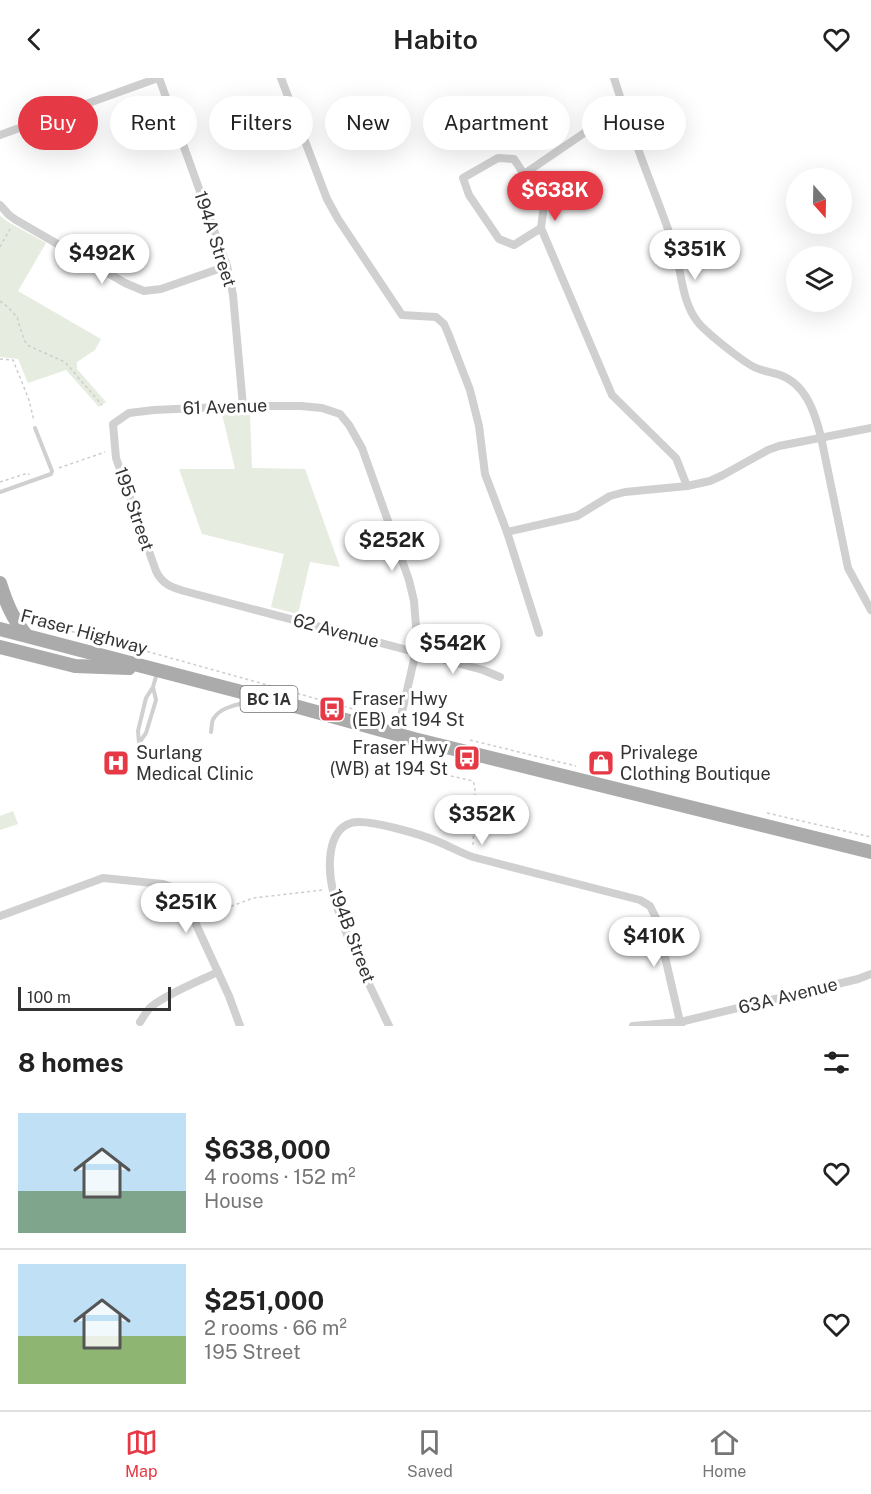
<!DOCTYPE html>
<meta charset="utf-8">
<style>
body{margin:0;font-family:"Public Sans",sans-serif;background:#f6f6f6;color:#222;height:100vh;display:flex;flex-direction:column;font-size:22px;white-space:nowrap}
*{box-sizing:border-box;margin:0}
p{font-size:20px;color:#767676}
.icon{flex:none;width:33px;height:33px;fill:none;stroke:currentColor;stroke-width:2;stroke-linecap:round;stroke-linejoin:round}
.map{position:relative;height:948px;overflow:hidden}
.drawer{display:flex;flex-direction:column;background:#fff;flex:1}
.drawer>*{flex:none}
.hud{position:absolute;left:18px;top:18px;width:836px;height:54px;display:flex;gap:12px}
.needle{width:39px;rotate:160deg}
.tools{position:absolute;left:786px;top:90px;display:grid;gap:12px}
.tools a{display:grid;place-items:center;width:66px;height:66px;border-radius:50%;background:#fff;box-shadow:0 6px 24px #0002;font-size:30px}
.scale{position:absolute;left:18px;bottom:15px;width:153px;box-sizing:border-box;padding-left:6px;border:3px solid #333;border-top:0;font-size:16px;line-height:21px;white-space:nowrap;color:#333;-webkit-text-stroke:4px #fff;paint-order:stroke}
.price{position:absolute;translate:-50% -51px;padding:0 14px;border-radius:21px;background:#fff;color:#222;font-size:20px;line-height:39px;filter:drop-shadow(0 2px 3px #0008)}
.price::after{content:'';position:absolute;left:50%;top:36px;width:18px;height:14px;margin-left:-9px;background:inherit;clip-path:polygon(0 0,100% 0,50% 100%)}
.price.current{background:#e63946;color:#fff}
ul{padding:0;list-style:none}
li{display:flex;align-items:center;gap:18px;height:150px;padding:0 18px}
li+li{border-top:2px solid #e0e0e0}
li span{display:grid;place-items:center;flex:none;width:168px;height:120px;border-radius:0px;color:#555}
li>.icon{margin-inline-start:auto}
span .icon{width:72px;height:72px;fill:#fffc;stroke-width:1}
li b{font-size:26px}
h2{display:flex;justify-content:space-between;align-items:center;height:72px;padding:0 18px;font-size:26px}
.chip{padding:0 21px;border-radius:27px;background:#fff;box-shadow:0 6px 24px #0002;font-size:21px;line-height:54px}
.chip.current{background:#e63946;color:#fff}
header{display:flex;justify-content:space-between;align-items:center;height:78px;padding:0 18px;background:#fff;font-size:27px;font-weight:600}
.tabs{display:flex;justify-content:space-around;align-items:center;height:84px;border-top:2px solid #e0e0e0;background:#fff;font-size:16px;color:#767676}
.tabs a{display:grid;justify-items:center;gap:3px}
.tabs .current{color:#e63946}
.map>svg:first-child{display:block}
.green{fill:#e6ecdf}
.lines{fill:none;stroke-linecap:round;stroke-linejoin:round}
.path{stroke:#cdcdcd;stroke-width:1.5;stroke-dasharray:3 3;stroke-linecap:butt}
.lane{stroke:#d0d0d0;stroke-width:4}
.street{stroke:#d0d0d0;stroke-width:8}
.primary{stroke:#ababab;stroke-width:14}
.labels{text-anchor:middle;stroke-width:6;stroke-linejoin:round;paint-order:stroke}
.shield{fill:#fff;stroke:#707070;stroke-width:1.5}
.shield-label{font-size:16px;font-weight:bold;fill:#333}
.street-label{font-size:18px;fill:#333;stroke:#fff}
.poi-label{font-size:18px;fill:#333;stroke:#fff;text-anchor:start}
</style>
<header><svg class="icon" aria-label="back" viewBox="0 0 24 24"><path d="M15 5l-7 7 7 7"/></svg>Habito<svg class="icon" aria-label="heart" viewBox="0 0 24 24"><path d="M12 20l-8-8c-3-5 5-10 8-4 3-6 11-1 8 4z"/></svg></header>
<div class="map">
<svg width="871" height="948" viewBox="0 0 871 948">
<rect width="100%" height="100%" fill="#fff"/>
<!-- green -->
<g class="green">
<polygon points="0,138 8,144 46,165 18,213 101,261 95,272 77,284 77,291 106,324 99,329 66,292 28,305 18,281 0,279"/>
<polygon points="222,336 250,336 252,390 305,391 340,489 310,484 298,536 271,529 284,476 202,456 179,391 235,391"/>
<polygon points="13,733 18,746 0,752 0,738"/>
</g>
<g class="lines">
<!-- path -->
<g class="path">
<polyline points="0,169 10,151"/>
<polyline points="0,223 9,230 17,239 24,262 29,268 65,284 102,327"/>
<polyline points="0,281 13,282 29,322 34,343"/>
<polyline points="59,390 105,374"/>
<polyline points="0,404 28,395 29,397"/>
<polyline points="31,543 117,565 364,634 391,639"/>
<polyline points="470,662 576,688"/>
<polyline points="407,685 407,688 473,703 475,709 473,769"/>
<polyline points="767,735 871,759"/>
<polyline points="203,839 253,820 323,812"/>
</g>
<!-- lane -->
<g class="lane">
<polyline points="0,414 51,396 52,393 35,350"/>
<polyline points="153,609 156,622 146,655 139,665 138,653 146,620 153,609 157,595"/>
<path d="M211 654C212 650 211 643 214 640 221 628 242 626 254 622"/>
</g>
<!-- street -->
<g class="street">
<polyline points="159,0 227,188 233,217 243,328"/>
<polyline points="281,0 327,121 338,141 402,237 436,239 444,246 448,255 470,312 479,348 485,396 507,454 539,555"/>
<path d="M614 0C621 22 628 44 636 65 648 100 663 134 674 169 682 193 681 222 697 243 704 253 742 283 754 289 762 293 771 294 780 297 806 306 815 335 821 359L848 490 871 532"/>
<polyline points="0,57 158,0"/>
<polyline points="524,96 593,49"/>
<polyline points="0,127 9,137 16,142 125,205 144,213 161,211 227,188"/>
<polyline points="541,150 514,167 499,161 469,117 463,100 498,80 514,81 544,127 541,150 612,317 676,380 687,408"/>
<polyline points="507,454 577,438 610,418 625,414 687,408 710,403 723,397 768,372 779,368 871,350"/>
<path d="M397 656 416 573V549L414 523 409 502 362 370 349 347 340 336 322 330 301 328H243L154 332 129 335 113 346 116 380 156 493C162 506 171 509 184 513L483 592 500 599"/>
<polyline points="0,838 103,800 163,806 175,810 183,820 194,842 229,918 240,948"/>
<path d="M140 944C144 938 147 932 152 928 169 915 199 903 218 894"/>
<path d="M389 948C370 907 343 857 333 813 328 792 326 753 351 745 367 740 423 757 439 764 451 769 461 775 473 779L640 822 650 828 656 840 681 948"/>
<polyline points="633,948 680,944 858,901 871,896"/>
</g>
<!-- primary -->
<g class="primary">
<path d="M0 505C7 527 12 539 26 557"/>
<polyline points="0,551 284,625 414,661 871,774"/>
<polyline points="0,569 75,588 129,590"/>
</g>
</g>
<!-- icons -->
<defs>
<symbol id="bus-square" viewBox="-11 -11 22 22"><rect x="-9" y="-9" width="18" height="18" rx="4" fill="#e63946" stroke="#fff"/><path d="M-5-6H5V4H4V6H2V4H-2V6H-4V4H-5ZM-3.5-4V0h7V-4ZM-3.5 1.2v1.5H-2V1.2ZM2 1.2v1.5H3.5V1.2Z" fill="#fff"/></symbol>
<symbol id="hospital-square" viewBox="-11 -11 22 22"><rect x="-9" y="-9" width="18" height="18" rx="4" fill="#e63946" stroke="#fff"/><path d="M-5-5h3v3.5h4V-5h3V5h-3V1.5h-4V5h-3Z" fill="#fff"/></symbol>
<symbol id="shop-square" viewBox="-11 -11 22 22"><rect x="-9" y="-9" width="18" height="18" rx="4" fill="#e63946" stroke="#fff"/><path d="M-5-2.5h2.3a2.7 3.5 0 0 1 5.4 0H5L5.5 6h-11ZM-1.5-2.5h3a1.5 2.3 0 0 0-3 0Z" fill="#fff"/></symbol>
</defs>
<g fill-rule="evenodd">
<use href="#bus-square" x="317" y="616" width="30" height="30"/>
<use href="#bus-square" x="452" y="665" width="30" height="30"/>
<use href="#hospital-square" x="101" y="670" width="30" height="30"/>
<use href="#shop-square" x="586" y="670" width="30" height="30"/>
</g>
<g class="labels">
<!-- shield labels -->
<rect class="shield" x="240.5" y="608" width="57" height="26" rx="4.5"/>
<g class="shield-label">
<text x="269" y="627">BC 1A</text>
</g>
<!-- street labels -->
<g class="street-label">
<text transform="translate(215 161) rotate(72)" y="6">194A Street</text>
<text transform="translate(225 329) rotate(-2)" y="6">61 Avenue</text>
<text transform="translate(134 431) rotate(71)" y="6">195 Street</text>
<text transform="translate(336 553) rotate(15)" y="6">62 Avenue</text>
<text transform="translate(84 554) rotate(15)" y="6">Fraser Highway</text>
<text transform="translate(352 858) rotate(69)" y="6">194B Street</text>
<text transform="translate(788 918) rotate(-14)" y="6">63A Avenue</text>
</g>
<!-- poi labels -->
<g class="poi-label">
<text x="352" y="627">Fraser Hwy<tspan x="352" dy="21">(EB) at 194 St</tspan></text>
<text x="448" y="676" text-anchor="end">Fraser Hwy<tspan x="448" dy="21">(WB) at 194 St</tspan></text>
<text x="136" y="681">Surlang<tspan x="136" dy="21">Medical Clinic</tspan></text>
<text x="620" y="681">Privalege<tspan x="620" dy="21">Clothing Boutique</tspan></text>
</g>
</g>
</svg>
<div class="tools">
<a><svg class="needle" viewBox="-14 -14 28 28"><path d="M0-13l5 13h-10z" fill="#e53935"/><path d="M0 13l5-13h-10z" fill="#767676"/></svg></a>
<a><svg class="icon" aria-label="layers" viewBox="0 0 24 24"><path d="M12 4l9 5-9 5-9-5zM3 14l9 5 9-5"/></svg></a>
</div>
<div class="scale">100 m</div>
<b class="price current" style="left:555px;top:144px">$638K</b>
<b class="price" style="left:695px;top:203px">$351K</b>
<b class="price" style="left:102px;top:207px">$492K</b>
<b class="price" style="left:392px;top:494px">$252K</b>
<b class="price" style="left:453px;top:597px">$542K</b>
<b class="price" style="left:482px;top:768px">$352K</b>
<b class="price" style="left:186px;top:856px">$251K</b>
<b class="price" style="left:654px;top:890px">$410K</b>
<div class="hud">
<a class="chip current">Buy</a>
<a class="chip">Rent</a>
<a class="chip">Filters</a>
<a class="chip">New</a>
<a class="chip">Apartment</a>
<a class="chip">House</a>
</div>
</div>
<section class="drawer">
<h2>8 homes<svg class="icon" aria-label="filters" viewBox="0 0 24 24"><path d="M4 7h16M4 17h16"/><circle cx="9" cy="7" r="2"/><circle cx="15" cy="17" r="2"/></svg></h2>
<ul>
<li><span style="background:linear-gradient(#bfe0f5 65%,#7fa58c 0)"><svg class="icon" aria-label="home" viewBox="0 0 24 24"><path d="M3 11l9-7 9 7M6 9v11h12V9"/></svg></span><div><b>$638,000</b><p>4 rooms · 152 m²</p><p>House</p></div><svg class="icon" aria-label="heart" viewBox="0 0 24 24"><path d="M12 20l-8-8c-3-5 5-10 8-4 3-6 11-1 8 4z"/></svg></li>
<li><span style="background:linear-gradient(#bfe0f5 60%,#8fb573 0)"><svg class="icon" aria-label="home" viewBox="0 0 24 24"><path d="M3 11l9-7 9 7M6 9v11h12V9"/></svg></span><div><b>$251,000</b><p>2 rooms · 66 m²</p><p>195 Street</p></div><svg class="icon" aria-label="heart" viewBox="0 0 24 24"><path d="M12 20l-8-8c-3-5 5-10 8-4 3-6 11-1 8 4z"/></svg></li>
</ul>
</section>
<nav class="tabs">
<a class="current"><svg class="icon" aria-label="map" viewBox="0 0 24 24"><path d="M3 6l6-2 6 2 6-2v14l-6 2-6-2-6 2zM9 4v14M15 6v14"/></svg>Map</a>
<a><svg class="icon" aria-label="saved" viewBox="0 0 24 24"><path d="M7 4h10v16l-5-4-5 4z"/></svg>Saved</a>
<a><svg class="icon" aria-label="home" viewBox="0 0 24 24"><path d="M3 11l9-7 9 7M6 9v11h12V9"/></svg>Home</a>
</nav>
